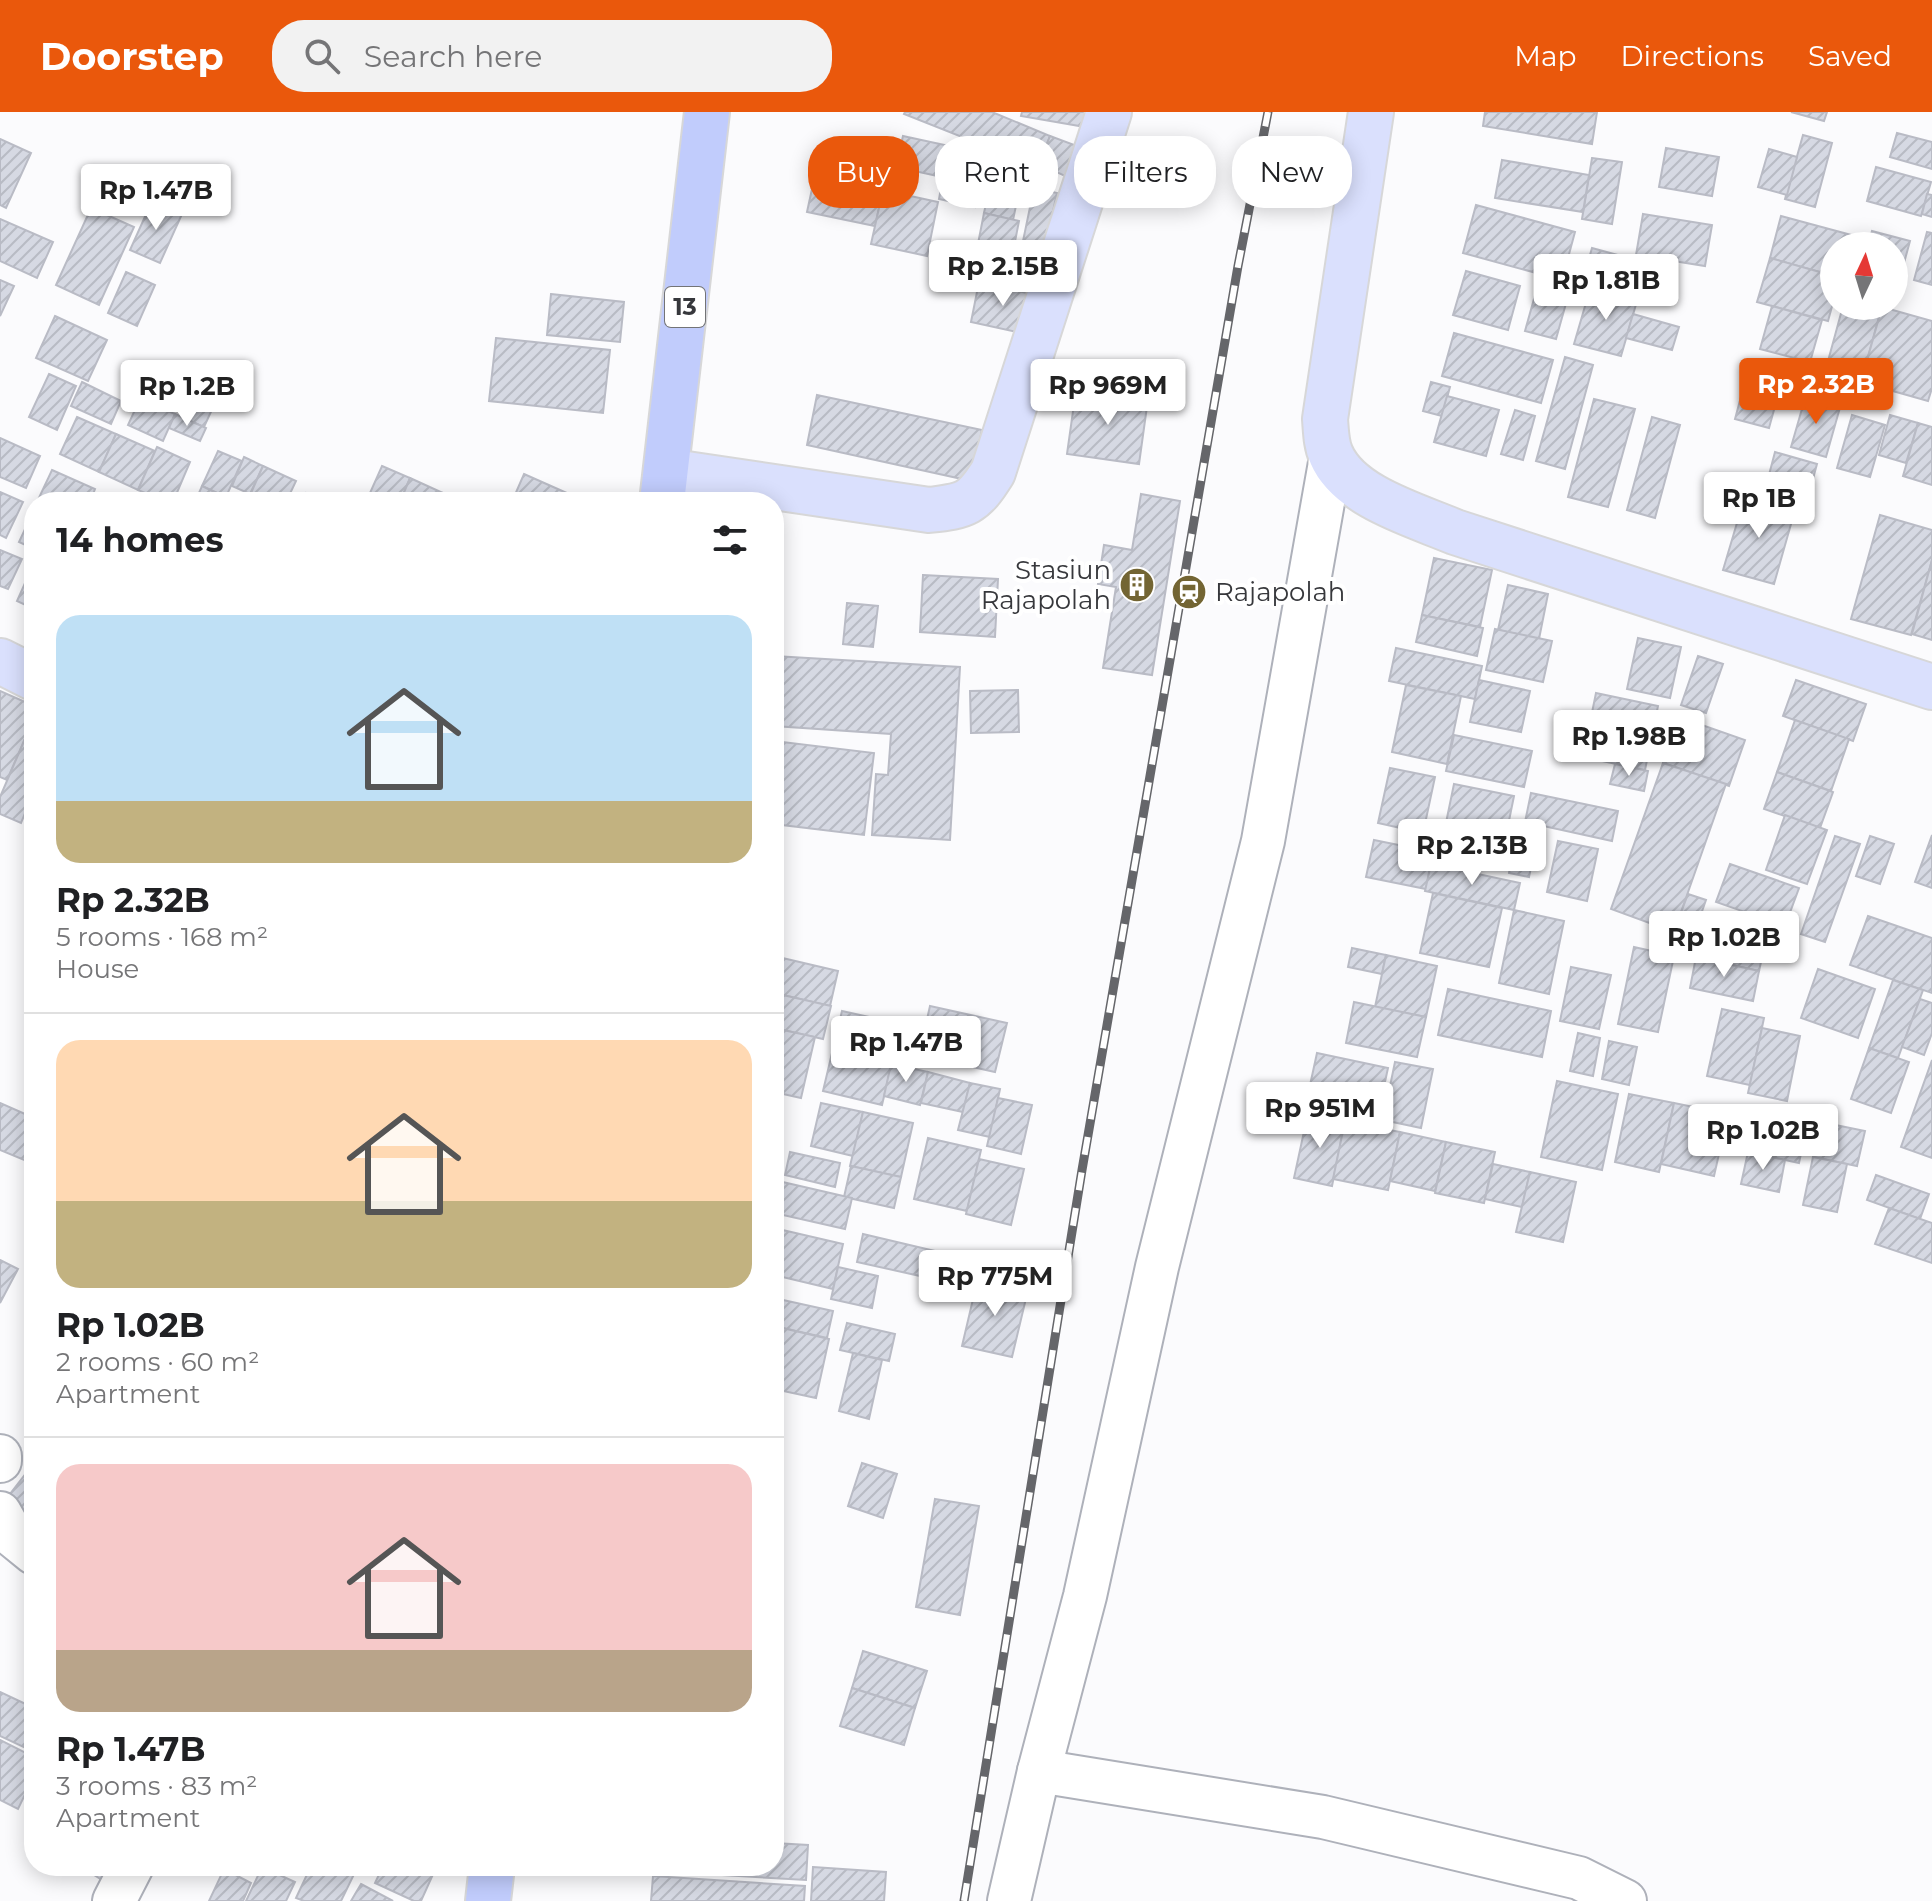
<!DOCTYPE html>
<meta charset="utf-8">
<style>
body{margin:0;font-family:Montserrat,sans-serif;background:#f2f2f2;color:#202124;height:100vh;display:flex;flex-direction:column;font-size:30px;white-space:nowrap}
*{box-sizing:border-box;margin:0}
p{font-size:26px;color:#757577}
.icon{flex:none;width:44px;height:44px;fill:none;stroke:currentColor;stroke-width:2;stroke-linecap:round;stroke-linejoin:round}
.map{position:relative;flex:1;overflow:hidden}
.side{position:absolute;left:24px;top:380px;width:760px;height:1384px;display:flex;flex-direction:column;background:#fff;border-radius:32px;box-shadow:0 4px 20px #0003}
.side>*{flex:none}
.hud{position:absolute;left:808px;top:24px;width:760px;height:72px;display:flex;gap:16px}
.needle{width:52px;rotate:4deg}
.tools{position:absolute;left:1820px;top:120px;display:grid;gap:16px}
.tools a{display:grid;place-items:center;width:88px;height:88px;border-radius:50%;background:#fff;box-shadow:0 4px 20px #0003;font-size:40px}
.price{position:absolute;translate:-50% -68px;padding:0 18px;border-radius:8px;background:#fff;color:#222;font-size:26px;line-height:52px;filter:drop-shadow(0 2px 4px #0008)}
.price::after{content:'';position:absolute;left:50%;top:48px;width:24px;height:18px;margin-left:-12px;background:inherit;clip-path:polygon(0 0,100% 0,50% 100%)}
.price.current{background:#ea580c;color:#fff}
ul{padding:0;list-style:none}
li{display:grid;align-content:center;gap:16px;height:424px;padding:0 32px}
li+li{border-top:2px solid #e0e0e0}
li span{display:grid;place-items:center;height:248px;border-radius:24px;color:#555}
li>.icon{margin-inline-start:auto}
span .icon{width:144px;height:144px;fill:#fffc;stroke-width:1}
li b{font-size:34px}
h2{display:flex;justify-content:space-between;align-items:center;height:96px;padding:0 32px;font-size:34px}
.tag{padding:0 28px;border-radius:32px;background:#fff;box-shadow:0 4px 20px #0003;font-size:28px;line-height:72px}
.tag.current{background:#ea580c;color:#fff}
header{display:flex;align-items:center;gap:48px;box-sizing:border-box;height:112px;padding:0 40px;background:#ea580c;color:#fff}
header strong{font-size:38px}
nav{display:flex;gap:44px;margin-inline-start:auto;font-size:28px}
.search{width:560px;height:72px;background:#f2f2f2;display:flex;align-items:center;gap:20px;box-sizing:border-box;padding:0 28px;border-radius:32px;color:#757577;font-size:30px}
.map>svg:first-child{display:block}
.building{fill:url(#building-hatch);stroke:#b9bbc5;stroke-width:2}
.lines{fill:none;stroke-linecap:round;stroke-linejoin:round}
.minor-casing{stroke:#aeb1ba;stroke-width:46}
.major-casing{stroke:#d7d7d8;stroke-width:48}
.highway-casing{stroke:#d7d7d8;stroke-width:48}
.minor{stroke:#fff;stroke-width:42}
.major{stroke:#dae0fd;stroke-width:44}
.highway{stroke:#c1ccfc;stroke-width:44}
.rail-casing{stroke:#65666a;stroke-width:9}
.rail{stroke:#fff;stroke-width:6;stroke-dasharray:18;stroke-linecap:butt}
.labels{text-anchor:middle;stroke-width:8;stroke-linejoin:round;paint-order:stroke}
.shield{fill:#fff;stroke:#737476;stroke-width:2}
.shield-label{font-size:24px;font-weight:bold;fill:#37383c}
.poi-label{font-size:26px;fill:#37383c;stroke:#fff;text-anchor:end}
</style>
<header>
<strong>Doorstep</strong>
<div class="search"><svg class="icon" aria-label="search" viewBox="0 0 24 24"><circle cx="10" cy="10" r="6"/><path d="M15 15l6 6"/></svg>Search here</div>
<nav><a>Map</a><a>Directions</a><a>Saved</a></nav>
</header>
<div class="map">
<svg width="1932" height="1789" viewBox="0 0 1932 1789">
<defs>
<pattern id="building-hatch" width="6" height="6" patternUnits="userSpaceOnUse" patternTransform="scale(2)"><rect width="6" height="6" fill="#d6d9e3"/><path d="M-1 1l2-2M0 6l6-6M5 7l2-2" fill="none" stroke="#b8bbc4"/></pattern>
</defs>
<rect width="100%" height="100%" fill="#fbfbfd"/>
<!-- building -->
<g class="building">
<polygon points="905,0 992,0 1050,24 1038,55 904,2"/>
<polygon points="1022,0 1094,0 1091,16 1021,4"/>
<polygon points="1485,0 1597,0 1592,32 1483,14"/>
<polygon points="1791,0 1827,0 1824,9"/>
<polygon points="1897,21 1932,30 1932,57 1890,45"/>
<polygon points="1803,23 1832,31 1815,95 1785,87"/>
<polygon points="903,24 963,37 956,68 896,55"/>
<polygon points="1050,24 1077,34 1065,64 1039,52"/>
<polygon points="0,27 31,41 6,96 0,93"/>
<polygon points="1666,36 1719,45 1712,84 1659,75"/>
<polygon points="1769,37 1797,45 1787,83 1758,75"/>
<polygon points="1592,46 1622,50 1612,112 1582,107"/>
<polygon points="1502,48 1589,63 1583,100 1495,86"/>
<polygon points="817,54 885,69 875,114 807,100"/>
<polygon points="994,54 1023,60 1013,108 984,101"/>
<polygon points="1876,55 1931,70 1921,104 1867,89"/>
<polygon points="943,66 980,73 975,95 939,87"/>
<polygon points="1034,76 1057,81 1039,163 1017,158"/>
<polygon points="883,78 938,90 927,144 871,132"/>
<polygon points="1927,82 1932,83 1932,105 1922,102"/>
<polygon points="152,89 182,102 160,151 130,138"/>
<polygon points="1476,93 1575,120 1562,168 1463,141"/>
<polygon points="91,96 134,115 99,193 56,173"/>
<polygon points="984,101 1019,109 1011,150 976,142"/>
<polygon points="1643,102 1712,113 1705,154 1636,143"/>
<polygon points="1781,104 1855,124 1852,134 1834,134 1834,164 1770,146"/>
<polygon points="0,107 53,130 37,166 0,149"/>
<polygon points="1872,119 1910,129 1904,151 1894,148 1894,134 1868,134"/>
<polygon points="1927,120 1932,121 1932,173 1914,168"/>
<polygon points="1592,136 1651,152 1640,190 1581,174"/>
<polygon points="1770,146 1834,164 1834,187 1828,209 1757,190"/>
<polygon points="1894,148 1904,151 1895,184 1894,183"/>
<polygon points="983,154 1001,158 998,174 979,170"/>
<polygon points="1466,159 1520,174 1508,218 1453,203"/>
<polygon points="126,160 155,173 137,214 108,201"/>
<polygon points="1541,162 1572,170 1556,227 1525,219"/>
<polygon points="0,168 14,174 0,204"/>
<polygon points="979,170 1035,183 1026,222 971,210"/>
<polygon points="1590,177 1637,189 1621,244 1574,232"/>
<polygon points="551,182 624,190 620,230 547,223"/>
<polygon points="1772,194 1822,208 1810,250 1760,237"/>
<polygon points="1843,194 1882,194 1861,270 1825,260"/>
<polygon points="1882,195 1932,209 1932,276 1928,289 1861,270"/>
<polygon points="1633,202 1679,215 1672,238 1626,226"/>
<polygon points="55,204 107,228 88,269 36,246"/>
<polygon points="1454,221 1553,248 1541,291 1442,264"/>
<polygon points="496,226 610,238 603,301 489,289"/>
<polygon points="1565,245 1593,253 1565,357 1536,349"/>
<polygon points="49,262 76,274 57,318 29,305"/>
<polygon points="1746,266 1780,276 1769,316 1735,307"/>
<polygon points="82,270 121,289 111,312 71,294"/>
<polygon points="1431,270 1450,275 1442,304 1423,299"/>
<polygon points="1076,278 1148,287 1139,352 1067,342"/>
<polygon points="191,280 215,291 204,315 181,305"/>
<polygon points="817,283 982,318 971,369 807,333"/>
<polygon points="1806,283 1841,292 1826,345 1791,335"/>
<polygon points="1447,284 1499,298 1486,344 1434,330"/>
<polygon points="140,287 175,302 163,329 128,313"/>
<polygon points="1594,287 1635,297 1608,395 1568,385"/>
<polygon points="1515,298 1535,304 1523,348 1501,342"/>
<polygon points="175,302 206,316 200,329 169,316"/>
<polygon points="1852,303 1885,313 1870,365 1837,356"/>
<polygon points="1890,303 1918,311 1906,351 1879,343"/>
<polygon points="77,305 116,322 99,360 60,342"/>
<polygon points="1652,305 1680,313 1655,406 1627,398"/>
<polygon points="1918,311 1932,315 1932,373 1903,364"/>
<polygon points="116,322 155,339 138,378 99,360"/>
<polygon points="0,326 40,344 26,376 0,365"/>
<polygon points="157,335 190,350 173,390 166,390 138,378"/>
<polygon points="218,339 242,349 226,385 202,374"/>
<polygon points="1775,340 1817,352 1807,389 1765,378"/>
<polygon points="244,345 263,354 250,382 232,374"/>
<polygon points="263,354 296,369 286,390 247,390"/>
<polygon points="382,354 410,366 400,390 366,390"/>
<polygon points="52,358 95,377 90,390 37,390"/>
<polygon points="524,362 587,390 526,390 514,385"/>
<polygon points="410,366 443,381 439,390 400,390"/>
<polygon points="202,374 229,387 227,390 195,390"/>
<polygon points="0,380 23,390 6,426 0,423"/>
<polygon points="306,381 326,390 302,390"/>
<polygon points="443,381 463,390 439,390"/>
<polygon points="1141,382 1180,389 1152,563 1103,556 1116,475 1098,472 1104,433 1132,438"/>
<polygon points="1745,384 1795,398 1774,472 1723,458"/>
<polygon points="34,398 34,437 19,430"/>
<polygon points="1880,403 1932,418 1932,448 1911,523 1851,507"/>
<polygon points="0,438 22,447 8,477 0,474"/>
<polygon points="1434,446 1492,458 1480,515 1422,503"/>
<polygon points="1932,448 1932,528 1912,522"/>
<polygon points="34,451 34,497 17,489"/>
<polygon points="923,463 998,467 995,525 920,520"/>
<polygon points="1508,473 1548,482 1539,527 1498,518"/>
<polygon points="847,491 878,494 873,535 843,532"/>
<polygon points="1422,503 1483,516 1477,544 1416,530"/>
<polygon points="1495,517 1552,529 1543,570 1486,558"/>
<polygon points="1638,526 1681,535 1670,586 1627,577"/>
<polygon points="1396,536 1482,554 1475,587 1389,569"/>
<polygon points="774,544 960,555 950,728 872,723 876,662 888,663 891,622 774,614"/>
<polygon points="1698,544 1723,552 1706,601 1681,593"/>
<polygon points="1479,568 1530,579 1521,620 1470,610"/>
<polygon points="1796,568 1866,592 1853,629 1783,604"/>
<polygon points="1406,573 1461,584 1447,652 1392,640"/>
<polygon points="1018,578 1019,620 971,621 970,579"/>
<polygon points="0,579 34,594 34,606 7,668 0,665"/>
<polygon points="1596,581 1658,594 1645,658 1583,645"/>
<polygon points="1679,605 1745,628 1729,674 1663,651"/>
<polygon points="34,606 34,680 21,711 0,702 0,685"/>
<polygon points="1795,608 1849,627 1831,679 1777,660"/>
<polygon points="1454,623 1532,639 1524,675 1446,659"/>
<polygon points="774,629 874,641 864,723 774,712"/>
<polygon points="1663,651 1726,672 1674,820 1611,797"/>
<polygon points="1615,652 1648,659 1644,679 1610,672"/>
<polygon points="1390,656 1435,665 1423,721 1378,711"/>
<polygon points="1777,660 1833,680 1820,716 1764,697"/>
<polygon points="1454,672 1514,684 1501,748 1441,735"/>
<polygon points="1531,681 1618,699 1612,729 1525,710"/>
<polygon points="1785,703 1827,718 1807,772 1766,758"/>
<polygon points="1517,722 1537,726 1529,765 1509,761"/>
<polygon points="1932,723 1932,776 1915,770"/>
<polygon points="1835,724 1860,732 1825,830 1801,822"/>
<polygon points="1870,724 1894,732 1880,772 1856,764"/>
<polygon points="1374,728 1433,740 1426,777 1366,765"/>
<polygon points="1558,729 1598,737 1587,789 1547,780"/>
<polygon points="1431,752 1520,771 1514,798 1425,779"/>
<polygon points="1730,752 1799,776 1785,814 1716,790"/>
<polygon points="1433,781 1502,796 1489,855 1420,841"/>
<polygon points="1688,782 1706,788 1692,828 1673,822"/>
<polygon points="1514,798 1564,809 1549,882 1499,871"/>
<polygon points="1868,804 1932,826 1932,881 1850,853"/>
<polygon points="1716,812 1767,823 1759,859 1709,848"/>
<polygon points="1634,835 1674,844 1658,920 1618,912"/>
<polygon points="1352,836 1386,843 1382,862 1348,855"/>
<polygon points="1386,843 1437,854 1426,905 1375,895"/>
<polygon points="774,844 838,859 830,894 774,881"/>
<polygon points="1696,845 1759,859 1753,889 1690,876"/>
<polygon points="1571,855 1611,863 1599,917 1560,909"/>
<polygon points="1818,857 1875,877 1858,926 1801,906"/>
<polygon points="1893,868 1923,878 1898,946 1869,936"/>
<polygon points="1448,877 1551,899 1542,945 1438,923"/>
<polygon points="774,881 831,894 823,927 774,916"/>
<polygon points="1920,887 1932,891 1932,921 1924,943 1902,935"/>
<polygon points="1354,890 1426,905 1417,945 1346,931"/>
<polygon points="930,894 1007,911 995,960 919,943"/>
<polygon points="1722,897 1764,906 1750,973 1707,964"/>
<polygon points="842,899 901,912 882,993 823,979"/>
<polygon points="774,916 815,925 801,986 774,980"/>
<polygon points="1762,916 1800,924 1787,989 1748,981"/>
<polygon points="1578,921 1600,926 1593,964 1570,959"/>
<polygon points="1609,929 1637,935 1629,973 1602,967"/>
<polygon points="1869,936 1909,950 1891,1001 1851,987"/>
<polygon points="1317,941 1388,956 1378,1002 1307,987"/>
<polygon points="1932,948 1932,1046 1901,1035"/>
<polygon points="1395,950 1433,957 1421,1016 1383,1008"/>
<polygon points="891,952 928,960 920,993 884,984"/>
<polygon points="928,960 970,971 963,1000 921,991"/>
<polygon points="1557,969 1618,982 1602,1058 1541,1045"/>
<polygon points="970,971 1000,977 990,1025 958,1018"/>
<polygon points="1629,982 1674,991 1659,1060 1615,1050"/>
<polygon points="998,986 1032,993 1021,1042 987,1034"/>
<polygon points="0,991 34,1006 34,1052 0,1038"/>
<polygon points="821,991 863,1000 853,1044 811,1034"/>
<polygon points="1674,991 1728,1002 1714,1064 1661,1052"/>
<polygon points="774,996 781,998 774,1029"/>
<polygon points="1757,997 1808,1008 1799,1051 1748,1040"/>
<polygon points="863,1000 913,1011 901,1065 850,1054"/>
<polygon points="1308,1001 1345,1009 1332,1074 1294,1066"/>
<polygon points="1345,1009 1400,1020 1388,1078 1333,1067"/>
<polygon points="1821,1010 1865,1019 1857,1054 1813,1045"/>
<polygon points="1400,1020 1446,1030 1435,1079 1390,1069"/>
<polygon points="928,1026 981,1038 967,1099 914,1087"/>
<polygon points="1446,1030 1495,1040 1484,1091 1435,1081"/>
<polygon points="790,1040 840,1051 835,1075 785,1063"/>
<polygon points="1748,1040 1785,1048 1779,1080 1741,1072"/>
<polygon points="1813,1045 1847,1052 1837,1100 1803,1093"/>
<polygon points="979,1047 1024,1057 1011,1113 966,1102"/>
<polygon points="1493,1052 1530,1060 1522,1095 1485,1087"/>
<polygon points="851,1054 901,1065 894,1096 844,1085"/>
<polygon points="1530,1060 1576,1070 1563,1130 1516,1120"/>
<polygon points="1876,1063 1929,1082 1920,1107 1867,1088"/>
<polygon points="774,1068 852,1086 845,1117 774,1101"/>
<polygon points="1889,1096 1932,1111 1932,1151 1875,1132"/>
<polygon points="774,1116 843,1132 833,1177 774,1163"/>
<polygon points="863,1122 935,1139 929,1166 857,1150"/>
<polygon points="0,1148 18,1157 0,1191"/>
<polygon points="838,1155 878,1164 872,1196 831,1187"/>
<polygon points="978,1166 1028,1178 1012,1245 962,1234"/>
<polygon points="774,1186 833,1199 827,1226 774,1214"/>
<polygon points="847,1211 895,1222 889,1249 840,1238"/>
<polygon points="774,1214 829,1227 816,1286 774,1277"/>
<polygon points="853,1241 882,1248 869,1307 839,1299"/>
<polygon points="34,1351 34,1413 3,1391"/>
<polygon points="862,1351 897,1362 883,1406 848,1394"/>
<polygon points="935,1387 979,1394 960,1503 916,1495"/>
<polygon points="863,1539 927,1559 915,1596 852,1576"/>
<polygon points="852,1576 915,1596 904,1633 840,1614"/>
<polygon points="0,1580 34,1596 34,1634 32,1639 0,1624"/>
<polygon points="0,1628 34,1645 34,1664 18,1697 0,1688"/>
<polygon points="774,1731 808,1733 806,1768 655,1759 655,1754 774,1754"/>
<polygon points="80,1754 116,1754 105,1770"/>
<polygon points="311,1754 358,1754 341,1789 304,1789 296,1786"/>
<polygon points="383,1754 428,1754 435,1758 421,1789 414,1789 375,1771"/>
<polygon points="262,1755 295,1770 286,1789 246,1789"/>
<polygon points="813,1755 886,1760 884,1789 811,1789"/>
<polygon points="224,1757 251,1771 243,1789 209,1789"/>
<polygon points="653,1764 805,1774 804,1789 651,1789"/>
<polygon points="361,1772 393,1789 351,1789"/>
</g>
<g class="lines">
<defs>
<g id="minor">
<polyline points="0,1344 0,1349"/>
<polyline points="0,1401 13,1424 34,1441"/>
<polyline points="1039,1659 1323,1705 1579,1766 1625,1789"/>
<polyline points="114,1789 132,1754"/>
<polyline points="1009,1789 1039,1659 1085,1484 1157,1155 1263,729 1331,345"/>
</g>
<g id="major">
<path d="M1371 0 1325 307C1326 319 1326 332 1331 343 1349 385 1415 403 1455 420L1932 575"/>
<path d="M666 359 929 398C966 394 973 392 993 360L1109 0"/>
<polyline points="0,549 34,566"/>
</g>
<g id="highway">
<polyline points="662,390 707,0"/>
<polyline points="488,1789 492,1754"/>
</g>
</defs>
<!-- minor casing -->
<use href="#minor" class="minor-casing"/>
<!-- major casing -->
<use href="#major" class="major-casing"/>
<!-- highway casing -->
<use href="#highway" class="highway-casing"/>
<!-- minor -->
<use href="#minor" class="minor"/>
<!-- major -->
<use href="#major" class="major"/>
<!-- highway -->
<use href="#highway" class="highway"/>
<defs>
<polyline id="rail" points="964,1789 1082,1058 1238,154 1268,0"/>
</defs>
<!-- rail casing -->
<use href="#rail" class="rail-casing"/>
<!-- rail -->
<use href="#rail" class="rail"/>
</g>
<!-- icons -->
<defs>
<symbol id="building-disc" viewBox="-11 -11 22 22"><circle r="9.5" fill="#736533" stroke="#fff"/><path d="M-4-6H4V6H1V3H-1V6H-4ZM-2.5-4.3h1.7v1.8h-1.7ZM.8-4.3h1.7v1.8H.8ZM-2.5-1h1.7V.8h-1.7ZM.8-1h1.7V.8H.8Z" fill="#fff"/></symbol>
<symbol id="station-disc" viewBox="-11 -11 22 22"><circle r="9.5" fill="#736533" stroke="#fff"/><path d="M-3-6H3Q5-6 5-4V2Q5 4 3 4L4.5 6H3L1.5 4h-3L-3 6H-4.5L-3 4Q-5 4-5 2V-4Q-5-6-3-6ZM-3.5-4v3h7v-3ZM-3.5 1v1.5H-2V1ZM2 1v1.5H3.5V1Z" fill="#fff"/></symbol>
</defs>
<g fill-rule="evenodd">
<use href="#building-disc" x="1117" y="453" width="40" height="40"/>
<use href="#station-disc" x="1169" y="460" width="40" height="40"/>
</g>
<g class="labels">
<!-- shield labels -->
<rect class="shield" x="665" y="175" width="40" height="40" rx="6"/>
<g class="shield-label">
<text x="685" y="203">13</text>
</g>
<!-- poi labels -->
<g class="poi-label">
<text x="1111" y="467">Stasiun<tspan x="1111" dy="30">Rajapolah</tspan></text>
<text x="1215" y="489" text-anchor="start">Rajapolah</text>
</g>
</g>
</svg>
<div class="tools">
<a><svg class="needle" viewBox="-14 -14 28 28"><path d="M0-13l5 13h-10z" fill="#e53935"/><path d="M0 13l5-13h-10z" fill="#757577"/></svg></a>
</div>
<b class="price" style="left:156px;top:120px">Rp 1.47B</b>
<b class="price" style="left:1003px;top:196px">Rp 2.15B</b>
<b class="price" style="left:1606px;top:210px">Rp 1.81B</b>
<b class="price current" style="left:1816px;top:314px">Rp 2.32B</b>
<b class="price" style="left:1108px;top:315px">Rp 969M</b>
<b class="price" style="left:187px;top:316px">Rp 1.2B</b>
<b class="price" style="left:1759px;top:428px">Rp 1B</b>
<b class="price" style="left:1629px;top:666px">Rp 1.98B</b>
<b class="price" style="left:1472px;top:775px">Rp 2.13B</b>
<b class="price" style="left:1724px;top:867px">Rp 1.02B</b>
<b class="price" style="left:906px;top:972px">Rp 1.47B</b>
<b class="price" style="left:1320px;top:1038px">Rp 951M</b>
<b class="price" style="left:1763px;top:1060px">Rp 1.02B</b>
<b class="price" style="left:995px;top:1206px">Rp 775M</b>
<div class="hud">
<a class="tag current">Buy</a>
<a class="tag">Rent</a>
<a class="tag">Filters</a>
<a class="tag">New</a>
</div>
<section class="side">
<h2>14 homes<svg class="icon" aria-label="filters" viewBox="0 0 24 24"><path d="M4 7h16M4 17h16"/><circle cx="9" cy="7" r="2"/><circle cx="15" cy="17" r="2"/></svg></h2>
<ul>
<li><span style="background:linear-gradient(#bfe0f5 75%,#c2b280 0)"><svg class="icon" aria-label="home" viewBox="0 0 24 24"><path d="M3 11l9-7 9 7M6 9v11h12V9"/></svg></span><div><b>Rp 2.32B</b><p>5 rooms · 168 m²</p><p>House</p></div></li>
<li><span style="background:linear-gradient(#ffd9b3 65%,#c2b280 0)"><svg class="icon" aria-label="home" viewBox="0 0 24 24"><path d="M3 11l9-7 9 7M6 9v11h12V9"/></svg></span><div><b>Rp 1.02B</b><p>2 rooms · 60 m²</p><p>Apartment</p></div></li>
<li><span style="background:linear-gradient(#f6c9c9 75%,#b9a48a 0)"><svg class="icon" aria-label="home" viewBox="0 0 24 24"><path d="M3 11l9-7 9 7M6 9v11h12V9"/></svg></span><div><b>Rp 1.47B</b><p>3 rooms · 83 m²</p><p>Apartment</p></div></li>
</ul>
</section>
</div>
